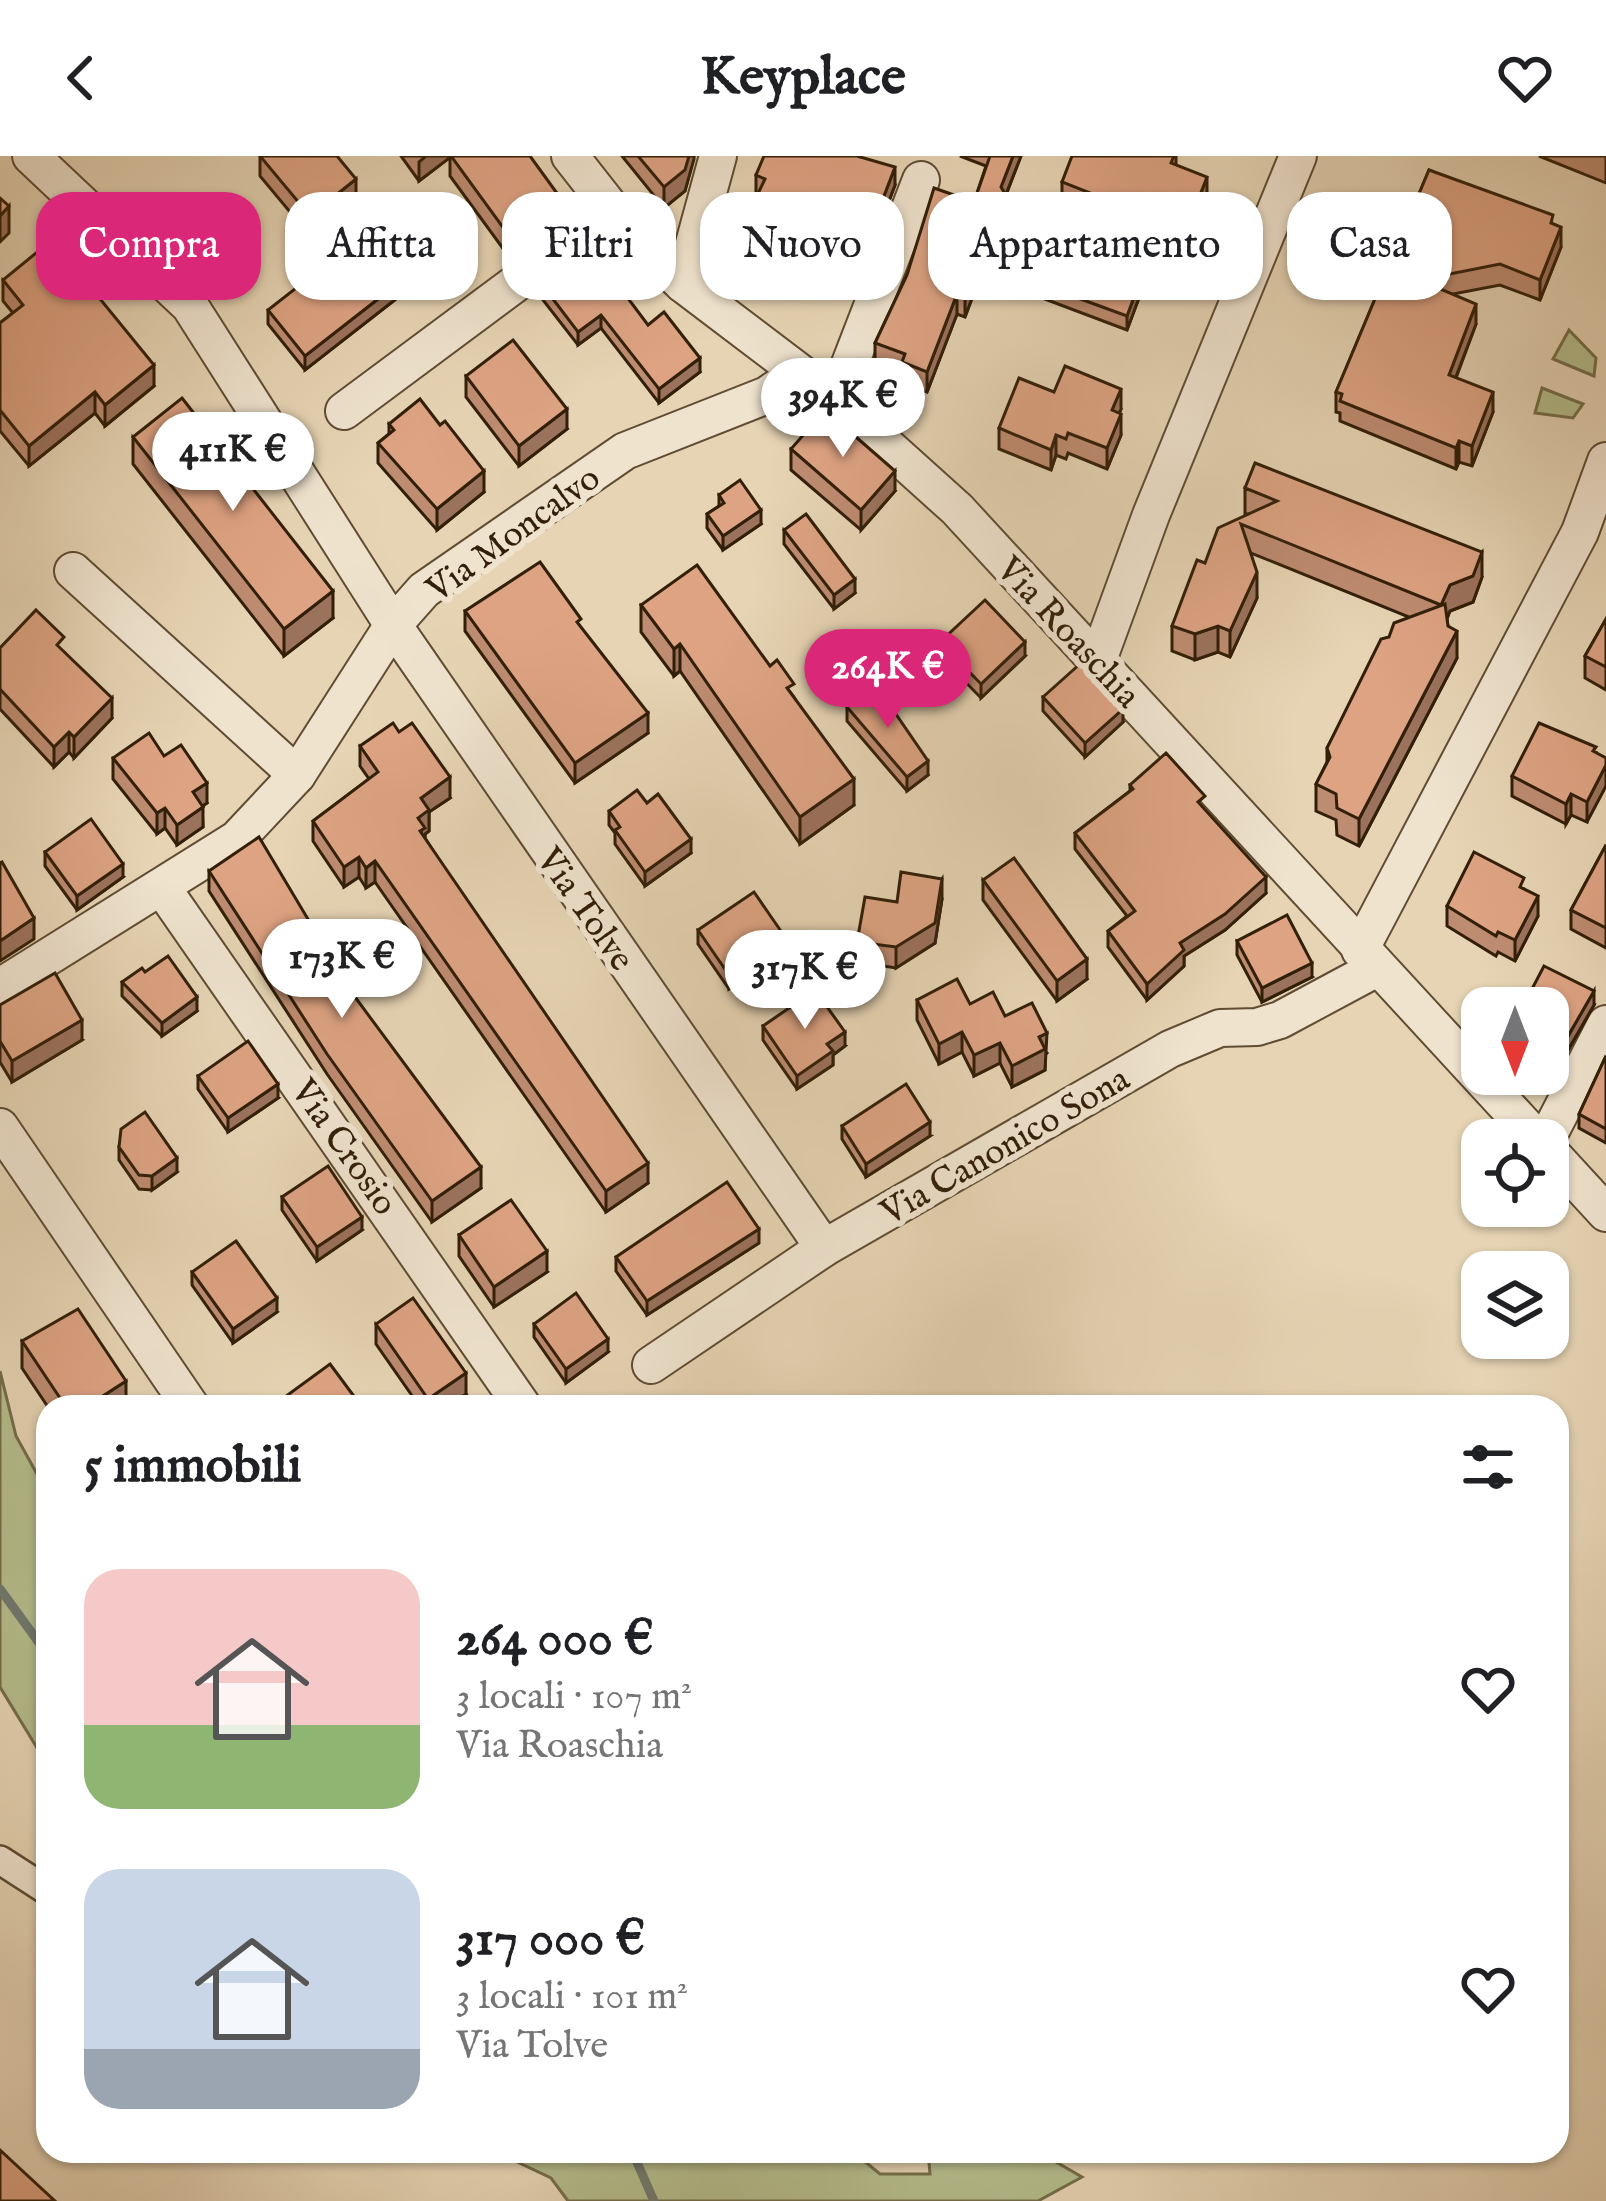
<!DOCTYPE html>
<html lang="it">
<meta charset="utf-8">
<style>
body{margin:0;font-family:"IM FELL English",serif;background:#f2f2f2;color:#202124;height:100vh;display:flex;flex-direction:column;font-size:45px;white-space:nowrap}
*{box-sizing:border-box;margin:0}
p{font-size:39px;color:#757577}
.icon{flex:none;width:66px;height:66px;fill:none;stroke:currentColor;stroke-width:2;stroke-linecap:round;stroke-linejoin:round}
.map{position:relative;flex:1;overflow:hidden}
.side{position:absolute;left:36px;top:1239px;width:1533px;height:768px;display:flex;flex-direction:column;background:#fff;border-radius:36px;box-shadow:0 3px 9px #0004}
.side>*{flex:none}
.guide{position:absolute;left:36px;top:36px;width:1536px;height:108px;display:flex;gap:24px}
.needle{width:78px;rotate:180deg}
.controls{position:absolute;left:1461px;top:831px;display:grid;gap:24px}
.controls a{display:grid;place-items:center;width:108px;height:108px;border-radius:24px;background:#fff;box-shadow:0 3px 9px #0004;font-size:60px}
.price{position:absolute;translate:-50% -102px;padding:0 27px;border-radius:42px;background:#fff;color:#222;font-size:39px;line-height:78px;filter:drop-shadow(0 3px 6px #0008)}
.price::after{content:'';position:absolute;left:50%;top:72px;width:36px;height:27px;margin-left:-18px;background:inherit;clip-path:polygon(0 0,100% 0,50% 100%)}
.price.selected{background:#db2777;color:#fff}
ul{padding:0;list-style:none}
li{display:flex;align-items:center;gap:36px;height:300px;padding:0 48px}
li span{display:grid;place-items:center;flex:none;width:336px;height:240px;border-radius:36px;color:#555}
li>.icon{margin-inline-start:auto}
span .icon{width:144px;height:144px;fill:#fffc;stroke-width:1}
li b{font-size:51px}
h2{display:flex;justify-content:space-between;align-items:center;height:144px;padding:0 48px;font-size:51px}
.pill{padding:0 42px;border-radius:36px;background:#fff;box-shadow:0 3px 9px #0004;font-size:42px;line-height:108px}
.pill.selected{background:#db2777;color:#fff}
header{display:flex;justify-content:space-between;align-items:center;height:156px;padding:0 48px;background:#fff;font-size:54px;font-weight:800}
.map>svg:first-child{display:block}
.green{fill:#b5bd8d;stroke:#746e4a;stroke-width:3}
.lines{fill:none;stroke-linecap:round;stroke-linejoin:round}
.stream{stroke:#707a70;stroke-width:9}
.pedestrian-casing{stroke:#5f4c33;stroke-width:32}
.minor-casing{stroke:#5f4c33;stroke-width:40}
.pedestrian{stroke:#efe3ce;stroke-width:27}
.minor{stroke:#efe3ce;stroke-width:36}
.wall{fill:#be8c71;stroke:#321f08;stroke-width:3}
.shaded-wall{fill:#9b725c;stroke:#321f08;stroke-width:3}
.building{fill:#dda383;stroke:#321f08;stroke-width:3}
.labels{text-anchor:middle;stroke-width:12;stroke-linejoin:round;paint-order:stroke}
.street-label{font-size:36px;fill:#321f08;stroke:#efe3ce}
</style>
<header><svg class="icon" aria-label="back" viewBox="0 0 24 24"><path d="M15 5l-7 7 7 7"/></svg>Keyplace<svg class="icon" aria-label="heart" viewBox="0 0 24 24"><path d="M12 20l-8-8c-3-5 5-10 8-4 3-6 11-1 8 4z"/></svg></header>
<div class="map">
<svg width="1606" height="2045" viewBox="0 0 1606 2045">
<rect width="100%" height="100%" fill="#e6d4b4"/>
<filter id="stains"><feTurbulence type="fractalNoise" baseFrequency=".00167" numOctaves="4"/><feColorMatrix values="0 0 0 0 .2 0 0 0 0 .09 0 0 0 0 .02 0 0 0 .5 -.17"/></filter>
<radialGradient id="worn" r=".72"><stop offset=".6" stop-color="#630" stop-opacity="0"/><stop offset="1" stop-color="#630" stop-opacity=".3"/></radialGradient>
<!-- green -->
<g class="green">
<polygon points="1569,174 1596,202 1594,220 1553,203"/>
<polygon points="1542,232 1583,248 1573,262 1535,257"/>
<polygon points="0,1215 16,1280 48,1338 48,1610 0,1531"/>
<polygon points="494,1995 852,1995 880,2018 930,2018 928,1995 1037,1995 1082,2021 1038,2045 568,2045 551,2022"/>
</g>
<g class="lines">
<!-- stream -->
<g class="stream">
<polyline points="0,1433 48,1499"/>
<polyline points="632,1995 654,2045"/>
</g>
<defs>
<polyline id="pedestrian" points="0,1704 48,1735"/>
<g id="minor">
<polyline points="31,0 190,150 393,469 824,1092"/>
<polyline points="570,0 632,79 683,128 836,244 957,353 1538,984"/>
<polyline points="683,128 718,0"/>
<polyline points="836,244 921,24"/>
<polyline points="344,255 613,55"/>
<polyline points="73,415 297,619"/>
<polyline points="1098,504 1151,359 1298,0"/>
<polyline points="163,733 523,1251"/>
<polyline points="1360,794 1580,376 1606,305"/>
<polyline points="0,831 237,683 297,619 393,469 424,434 625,295 767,239 799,217"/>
<polyline points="0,971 191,1251"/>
<polyline points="1546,984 1606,868"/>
<polyline points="1548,994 1606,1057"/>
<polyline points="651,1209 824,1092 1170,893 1220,872 1257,871 1280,864 1377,812"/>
</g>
</defs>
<!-- pedestrian casing -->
<use href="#pedestrian" class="pedestrian-casing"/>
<!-- minor casing -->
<use href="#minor" class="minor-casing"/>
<!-- pedestrian -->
<use href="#pedestrian" class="pedestrian"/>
<!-- minor -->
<use href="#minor" class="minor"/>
</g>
<!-- wall -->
<g class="wall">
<polygon points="260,0 356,43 310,80 260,20"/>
<polygon points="401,0 530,0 559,60 507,98 450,20 450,1 419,25"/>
<polygon points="622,0 694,0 685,35 664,52"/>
<polygon points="960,0 1021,0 1006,39 1024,68 1024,88 996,78 965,161 957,158 927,236 902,227 902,217 875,207 875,187 907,119 974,46 986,10"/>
<polygon points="1176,0 1176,9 1207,42 1186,96 1062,47 1062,26"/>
<polygon points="1539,0 1606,0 1606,27"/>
<polygon points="1429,14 1553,68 1561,91 1540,144 1500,129 1453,138 1476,168 1456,222 1493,256 1472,310 1459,306 1456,313 1340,265 1340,257 1336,256 1336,236"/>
<polygon points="756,19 895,29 868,100 812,84 784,134 734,106 734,88 758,38 756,37"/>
<polygon points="1026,123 1143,131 1127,174 1026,136"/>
<polygon points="3,124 154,230 105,270 95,257 29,310 0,275 0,167 13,157 3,145"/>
<polygon points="419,125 305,214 268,168 268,154"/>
<polygon points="543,130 648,169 700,216 659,247 601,172 578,189 543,144"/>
<polygon points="466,220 567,273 519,310 466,241"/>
<polygon points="1054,236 1121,253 1119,258 1121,279 1107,313 1068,297 1066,303 1056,299 1051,314 999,293 999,272"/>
<polygon points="389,268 484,336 437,374 378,307 378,287 389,278"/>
<polygon points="133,281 333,462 284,500 133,308"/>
<polygon points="791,293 895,335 861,374 791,314"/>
<polygon points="1245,332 1482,421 1473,446 1450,455 1447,463 1448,470 1457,502 1359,690 1337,679 1336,664 1316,655 1316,628 1327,606 1327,592 1389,481 1409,461 1251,397 1257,442 1230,501 1218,496 1195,504 1172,495 1172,470 1205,407 1247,358 1245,358"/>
<polygon points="719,339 761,368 723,394 707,372 707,358 719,350"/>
<polygon points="784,374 855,437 834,453 784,388"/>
<polygon points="641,449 770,510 794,541 854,649 800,688 680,515 674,520 641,476"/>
<polygon points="465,455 581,472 648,577 575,627 465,475"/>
<polygon points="1606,463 1606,534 1585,522 1585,500"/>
<polygon points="940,486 1025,500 981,542 940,500"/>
<polygon points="0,492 64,496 112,562 74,602 69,596 54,611 0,553"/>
<polygon points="1043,541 1123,566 1085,601 1043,555"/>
<polygon points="847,551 928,619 907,635 847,565"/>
<polygon points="360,590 450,642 429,656 429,675 425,678 425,682 648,1027 606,1056 375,726 366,732 359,721 344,731 313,685 313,665 369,623 360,610"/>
<polygon points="1596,597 1587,666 1571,659 1566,668 1512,640 1512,620"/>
<polygon points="164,600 207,647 202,650 203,671 177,689 165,672 157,678 113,623 113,602"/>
<polygon points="1130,629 1205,655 1266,737 1225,774 1184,800 1184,810 1147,844 1108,791 1108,775 1127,760 1075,693 1075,677 1130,635"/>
<polygon points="647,647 691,697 645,730 615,688 615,677 609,669 609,655"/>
<polygon points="1606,689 1606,792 1571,773 1571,754"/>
<polygon points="45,696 123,721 77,754 45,710"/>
<polygon points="209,715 352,837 481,1032 432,1066 327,918 209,735"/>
<polygon points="983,724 1087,823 1057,845 983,744"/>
<polygon points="1524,733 1538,760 1515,805 1498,796 1496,800 1447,770 1447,750"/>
<polygon points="942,743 935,787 896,812 857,806 857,786 897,746"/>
<polygon points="698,774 785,795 729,833 698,788"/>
<polygon points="1237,785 1312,821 1262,846 1237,799"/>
<polygon points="145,816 197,855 162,880 122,840 122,826"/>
<polygon points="917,844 970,848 1005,860 1047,897 1045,899 1045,914 1012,931 1000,907 974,920 962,896 939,908 917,864"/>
<polygon points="0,849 82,884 12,926 0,906"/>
<polygon points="1594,849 1564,901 1548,893 1548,852"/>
<polygon points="763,870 845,890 833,899 833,909 797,933 763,884"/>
<polygon points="1606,900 1606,987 1579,972 1579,958"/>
<polygon points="198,920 278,942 228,976 198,933"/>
<polygon points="842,970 930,980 866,1021 842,983"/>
<polygon points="119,991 177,1016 152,1034 139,1033 119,1004"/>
<polygon points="282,1041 362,1074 317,1105 282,1054"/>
<polygon points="459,1079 547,1116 494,1151 459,1100"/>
<polygon points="759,1087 647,1159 616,1115 616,1101"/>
<polygon points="192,1116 277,1156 233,1187 192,1129"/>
<polygon points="376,1168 466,1238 447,1251 420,1251 376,1188"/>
<polygon points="534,1168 608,1196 566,1227 534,1181"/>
<polygon points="22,1185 126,1251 48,1251 22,1212"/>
<polygon points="48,1268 48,1302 45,1298 45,1271"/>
</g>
<!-- shaded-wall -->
<g class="shaded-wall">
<polygon points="426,0 452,0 419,25 419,6"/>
<polygon points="689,0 694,0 694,3 685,35 664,52 664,31"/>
<polygon points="1013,0 1021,0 1001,51 1001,31"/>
<polygon points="895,11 895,29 868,100 868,82"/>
<polygon points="1207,21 1207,42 1186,96 1186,75"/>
<polygon points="356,23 356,43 310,80 310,60"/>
<polygon points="559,40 559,60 507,98 507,77"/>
<polygon points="9,50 9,77 0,86 0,60"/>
<polygon points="996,57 996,78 965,161 965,141"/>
<polygon points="812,66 812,84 784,134 784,117"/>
<polygon points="1561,71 1561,91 1540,144 1540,124"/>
<polygon points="419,111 419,125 305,214 305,200"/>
<polygon points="1143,117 1143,131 1127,174 1127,160"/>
<polygon points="957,138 957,158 927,236 927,216"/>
<polygon points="1476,148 1476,168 1449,239 1449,219"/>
<polygon points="601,159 601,172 578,189 578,176"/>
<polygon points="700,202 700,216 659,247 659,233"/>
<polygon points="154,209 154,230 105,270 105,249"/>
<polygon points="1121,233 1121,253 1112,275 1112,254"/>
<polygon points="95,236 95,257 29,310 29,290"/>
<polygon points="1493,236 1493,256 1472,310 1472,290"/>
<polygon points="567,253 567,273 519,310 519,290"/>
<polygon points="1121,258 1121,279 1107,313 1107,292"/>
<polygon points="1056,279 1056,299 1051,314 1051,294"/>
<polygon points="1459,285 1459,306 1456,313 1456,292"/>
<polygon points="484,315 484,336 437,374 437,353"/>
<polygon points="895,315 895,335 861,374 861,354"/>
<polygon points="761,354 761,368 723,394 723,380"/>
<polygon points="1482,396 1482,421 1473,446 1450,455 1441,475 1441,449 1450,429"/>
<polygon points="1257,416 1257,442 1230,501 1230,475"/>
<polygon points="855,423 855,437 834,453 834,439"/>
<polygon points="333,435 333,462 284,500 284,473"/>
<polygon points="1218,470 1218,496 1195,504 1195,478"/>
<polygon points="1457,475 1457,502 1359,690 1359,663"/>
<polygon points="1025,486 1025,500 981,542 981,528"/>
<polygon points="680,488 680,515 674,520 674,493"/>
<polygon points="112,542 112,562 74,602 74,581"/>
<polygon points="1123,553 1123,566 1085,601 1085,587"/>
<polygon points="648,557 648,577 575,627 575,607"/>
<polygon points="69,576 69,596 54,611 54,591"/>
<polygon points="928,605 928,619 907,635 907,621"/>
<polygon points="1606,609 1606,630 1587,666 1587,646"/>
<polygon points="450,621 450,642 429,656 429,675 425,678 425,692 418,662 421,642"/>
<polygon points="854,623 854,649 800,688 800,661"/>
<polygon points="207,627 207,647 193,657 193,636"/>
<polygon points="1571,638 1571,659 1566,668 1566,648"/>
<polygon points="203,651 203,671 177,689 177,669"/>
<polygon points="165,652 165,672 157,678 157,657"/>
<polygon points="691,683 691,697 645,730 645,716"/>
<polygon points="359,701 359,721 344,731 344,711"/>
<polygon points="375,705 375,726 366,732 366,712"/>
<polygon points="123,708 123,721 77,754 77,740"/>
<polygon points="1266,721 1266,737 1225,774 1184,800 1184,810 1147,844 1147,828 1180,787"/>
<polygon points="942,723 942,743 935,787 896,812 896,791"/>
<polygon points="1538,740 1538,760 1515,805 1515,784"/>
<polygon points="34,762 34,783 0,805 0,785"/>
<polygon points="785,781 785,795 729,833 729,819"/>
<polygon points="1087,803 1087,823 1057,845 1057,825"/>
<polygon points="1312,807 1312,821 1262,846 1262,832"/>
<polygon points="1594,835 1594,849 1564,901 1564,887"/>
<polygon points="197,841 197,855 162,880 162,867"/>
<polygon points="82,864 82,884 12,926 12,905"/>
<polygon points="845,876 845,890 833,899 833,909 797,933 797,920 827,888"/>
<polygon points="962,876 962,896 939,908 939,888"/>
<polygon points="1047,877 1045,914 1012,931 1012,910 1039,881"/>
<polygon points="1000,887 1000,907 974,920 974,899"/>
<polygon points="278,928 278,942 228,976 228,962"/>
<polygon points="930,966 930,980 866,1021 866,1008"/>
<polygon points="177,1002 177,1016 152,1034 152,1020"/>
<polygon points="648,1007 648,1027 606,1056 606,1035"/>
<polygon points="481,1011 481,1032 432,1066 432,1045"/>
<polygon points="362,1061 362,1074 317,1105 317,1091"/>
<polygon points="759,1073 759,1087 647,1159 647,1145"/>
<polygon points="547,1095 547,1116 494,1151 494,1131"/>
<polygon points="277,1142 277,1156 233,1187 233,1173"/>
<polygon points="608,1183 608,1196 566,1227 566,1213"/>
<polygon points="466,1217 466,1238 447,1251 428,1251 428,1243"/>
<polygon points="126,1225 126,1251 103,1251 103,1240"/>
</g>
<!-- building -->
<g class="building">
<polygon points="260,0 337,0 356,23 310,60"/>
<polygon points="451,0 530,0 559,40 507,77"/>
<polygon points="638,0 689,0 685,14 664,31"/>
<polygon points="764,0 857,0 895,11 868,82 812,66 784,117 734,88 765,23 756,19"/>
<polygon points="990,0 1013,0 1001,31 1024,68 996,57 965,141 957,138 927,216 902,206 905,198 875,187 907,119 934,32 974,46"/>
<polygon points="1072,0 1174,0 1171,7 1207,21 1186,75 1062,26"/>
<polygon points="1429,14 1553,59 1551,67 1561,71 1540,124 1500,108 1419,124 1476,148 1449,219 1493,236 1472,290 1459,285 1456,292 1340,245 1342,238 1336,236"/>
<polygon points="0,42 9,50 0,60"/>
<polygon points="383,64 419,111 305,200 268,154"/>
<polygon points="1043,78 1143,117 1127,160 1026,123"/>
<polygon points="52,84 154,209 105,249 95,236 29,290 0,254 0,167 23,149 3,124"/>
<polygon points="591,93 648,169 664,156 700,202 659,233 601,159 578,176 543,130"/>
<polygon points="513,184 567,253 519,290 466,220"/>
<polygon points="1065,210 1121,233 1112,254 1121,258 1107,292 1068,277 1066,283 1056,279 1051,294 999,272 1019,222 1054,236"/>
<polygon points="182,242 333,435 284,473 133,281"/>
<polygon points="420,243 440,269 445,265 484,315 437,353 378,287 394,274 389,268"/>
<polygon points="825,254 895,315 861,354 791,293"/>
<polygon points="1255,307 1482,396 1473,420 1450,429 1441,449 1241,368 1257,416 1230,475 1218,470 1195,478 1172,470 1197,404 1205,407 1218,372 1277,345 1245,332"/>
<polygon points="740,324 761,354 723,380 707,358 724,347 719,339"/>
<polygon points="806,358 855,423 834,439 784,374"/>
<polygon points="540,406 581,463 577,466 648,557 575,607 465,455"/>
<polygon points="697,409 770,510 777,504 794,528 787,532 854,623 800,661 680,488 674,493 641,449"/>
<polygon points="985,444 1025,486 981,528 940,486"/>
<polygon points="1445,448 1448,470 1457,475 1359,663 1337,652 1336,638 1316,628 1330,601 1327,592 1381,483 1389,481 1394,467"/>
<polygon points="36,454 64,481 57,489 112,542 74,581 69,576 54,591 0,533 0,492"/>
<polygon points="1606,463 1606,511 1585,500"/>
<polygon points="1081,507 1123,553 1085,587 1043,541"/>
<polygon points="876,529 928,605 907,621 847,551"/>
<polygon points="393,567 399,576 412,567 450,621 421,642 429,654 418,662 425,672 420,675 648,1007 606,1035 375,705 366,712 359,701 344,711 313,665 378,616 360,590"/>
<polygon points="1539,567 1596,591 1593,595 1606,602 1606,609 1587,646 1571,638 1566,648 1512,620"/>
<polygon points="149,577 164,600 181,589 207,627 193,636 203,651 177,669 165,652 157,657 113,602"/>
<polygon points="1166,597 1205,640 1198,646 1266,721 1225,758 1180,787 1184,794 1147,828 1108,775 1135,755 1075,677 1133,633 1130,629"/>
<polygon points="637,634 647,647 658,638 691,683 645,716 615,674 620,671 609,655"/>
<polygon points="91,663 123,708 77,740 45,696"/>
<polygon points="259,681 352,837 481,1011 432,1045 327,898 209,715"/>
<polygon points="1606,689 1606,772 1571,754"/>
<polygon points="1474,696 1524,722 1520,731 1538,740 1515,784 1498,776 1496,780 1447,750"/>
<polygon points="1014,702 1087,803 1057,825 983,724"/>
<polygon points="2,706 34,762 0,785 0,707"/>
<polygon points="901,716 942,723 935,767 896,791 857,786 865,741 897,746"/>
<polygon points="754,736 785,781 729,819 698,774"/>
<polygon points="1287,759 1312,807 1262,832 1237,785"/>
<polygon points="168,800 197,841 162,867 122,826 142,812 145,816"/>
<polygon points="1544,810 1594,835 1564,887 1548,880 1548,852 1522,852"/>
<polygon points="55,817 82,864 12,905 0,885 0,849"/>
<polygon points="957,823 970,848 993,836 1005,860 1032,847 1047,877 1039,881 1045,893 1012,910 1000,887 974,899 962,876 939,888 917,844"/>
<polygon points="815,834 845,876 827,888 833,895 797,920 763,870"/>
<polygon points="248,885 278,928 228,962 198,920"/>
<polygon points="1606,900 1606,973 1579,958"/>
<polygon points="906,928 930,966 866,1008 842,970"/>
<polygon points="145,956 177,1002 152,1020 139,1019 119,991 121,973"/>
<polygon points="328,1010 362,1061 317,1091 282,1041"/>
<polygon points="727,1026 759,1073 647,1145 616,1101"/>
<polygon points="511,1044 547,1095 494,1131 459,1079"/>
<polygon points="236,1085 277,1142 233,1173 192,1116"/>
<polygon points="576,1137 608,1183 566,1213 534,1168"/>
<polygon points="413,1142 466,1217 428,1243 376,1168"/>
<polygon points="78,1153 126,1225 103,1240 111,1251 66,1251 22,1185"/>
<polygon points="330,1208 356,1243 349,1248 351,1251 282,1251 278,1246"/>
<polygon points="0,1994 55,2045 0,2045"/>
</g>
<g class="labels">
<!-- street labels -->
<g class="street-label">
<text transform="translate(512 376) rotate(-36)" y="13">Via Moncalvo</text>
<text transform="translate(1070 475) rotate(47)" y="13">Via Roaschia</text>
<text transform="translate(587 752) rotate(55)" y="13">Via Tolve</text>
<text transform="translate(1004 988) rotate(-30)" y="13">Via Canonico Sona</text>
<text transform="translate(346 990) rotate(55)" y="13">Via Crosio</text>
</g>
</g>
<rect width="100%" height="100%" filter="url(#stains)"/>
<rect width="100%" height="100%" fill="url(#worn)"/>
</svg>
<div class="controls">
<a><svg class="needle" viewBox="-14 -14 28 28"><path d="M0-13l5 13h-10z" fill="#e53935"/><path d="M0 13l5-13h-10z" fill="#757577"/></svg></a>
<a><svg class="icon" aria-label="locate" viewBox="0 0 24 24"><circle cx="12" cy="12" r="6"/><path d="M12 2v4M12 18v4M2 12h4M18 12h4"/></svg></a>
<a><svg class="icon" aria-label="layers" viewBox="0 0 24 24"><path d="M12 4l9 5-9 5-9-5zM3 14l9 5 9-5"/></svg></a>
</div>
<b class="price" style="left:843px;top:304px">394K €</b>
<b class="price" style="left:233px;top:358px">411K €</b>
<b class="price selected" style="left:888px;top:575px">264K €</b>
<b class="price" style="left:342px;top:865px">173K €</b>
<b class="price" style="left:805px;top:876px">317K €</b>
<div class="guide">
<a class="pill selected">Compra</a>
<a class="pill">Affitta</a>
<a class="pill">Filtri</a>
<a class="pill">Nuovo</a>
<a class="pill">Appartamento</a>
<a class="pill">Casa</a>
</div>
<section class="side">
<h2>5 immobili<svg class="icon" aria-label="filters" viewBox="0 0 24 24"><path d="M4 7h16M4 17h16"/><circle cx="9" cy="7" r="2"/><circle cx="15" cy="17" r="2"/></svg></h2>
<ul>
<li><span style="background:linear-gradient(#f6c9c9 65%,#8fb573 0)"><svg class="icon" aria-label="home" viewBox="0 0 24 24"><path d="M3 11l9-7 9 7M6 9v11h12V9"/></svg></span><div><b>264 000 €</b><p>3 locali · 107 m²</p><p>Via Roaschia</p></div><svg class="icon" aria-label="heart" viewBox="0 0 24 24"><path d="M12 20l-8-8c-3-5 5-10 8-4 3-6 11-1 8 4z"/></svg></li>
<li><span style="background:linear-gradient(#c9d6e8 75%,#9aa5b1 0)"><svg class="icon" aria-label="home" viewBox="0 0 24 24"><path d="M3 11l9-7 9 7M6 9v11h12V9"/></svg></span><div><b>317 000 €</b><p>3 locali · 101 m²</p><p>Via Tolve</p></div><svg class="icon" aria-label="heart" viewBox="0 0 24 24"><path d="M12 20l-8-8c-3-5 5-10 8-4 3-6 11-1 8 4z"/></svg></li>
</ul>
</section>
</div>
